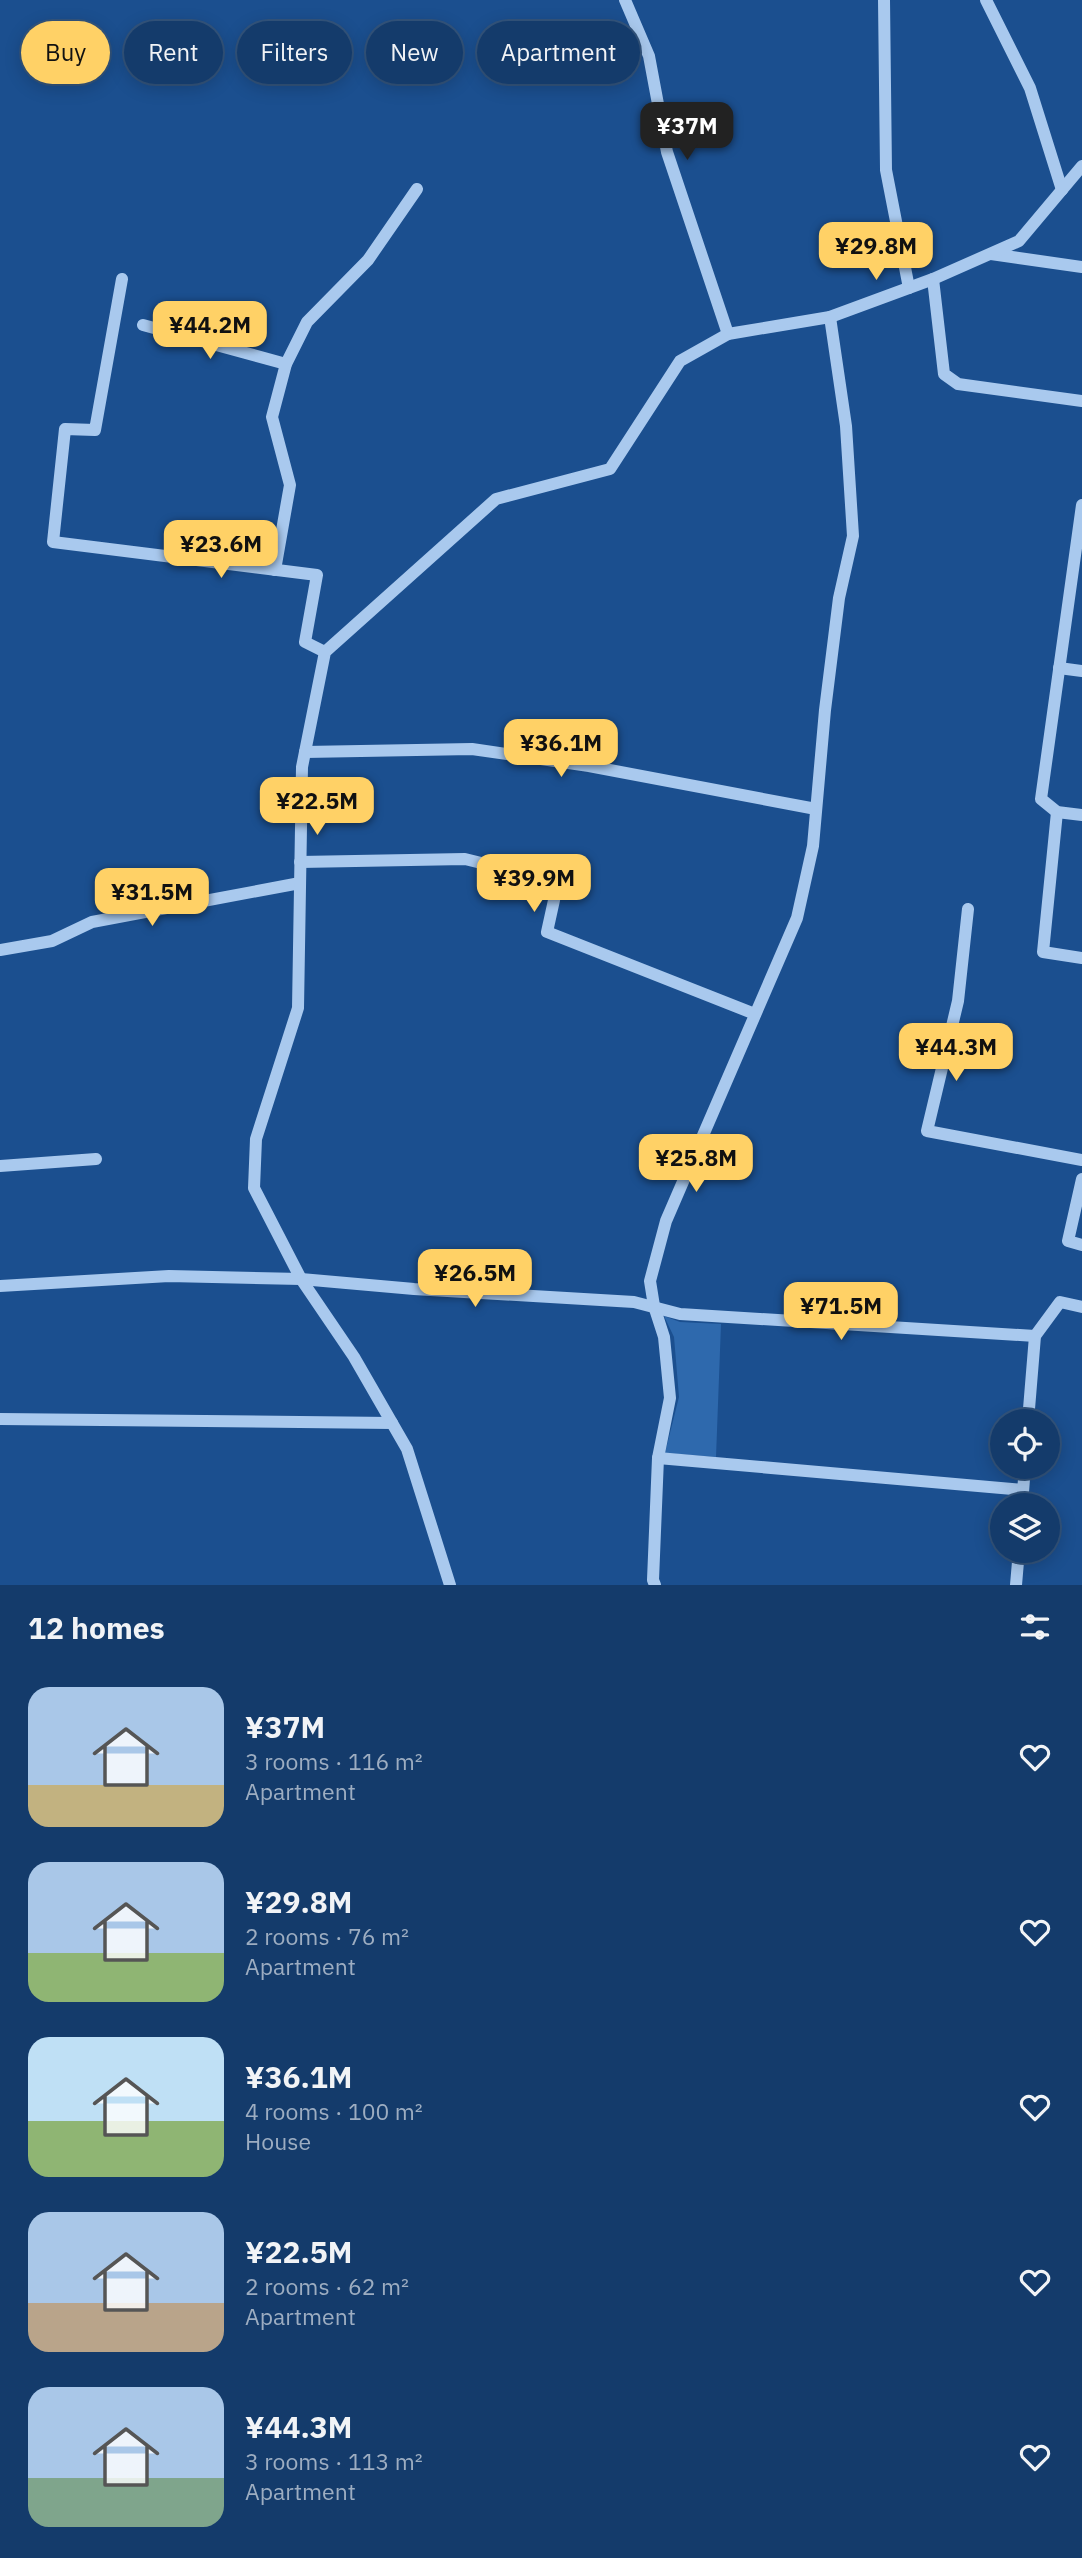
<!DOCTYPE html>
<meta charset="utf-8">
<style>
body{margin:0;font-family:"IBM Plex Sans",sans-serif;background:#1d4271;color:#f1f3f6;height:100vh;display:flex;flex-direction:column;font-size:26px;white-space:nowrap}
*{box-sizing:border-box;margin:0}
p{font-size:23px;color:#9dadc1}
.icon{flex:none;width:38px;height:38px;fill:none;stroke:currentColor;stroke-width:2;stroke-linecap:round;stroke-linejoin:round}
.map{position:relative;height:1585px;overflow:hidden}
.side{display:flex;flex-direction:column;background:#143b6b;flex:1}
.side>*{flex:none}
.top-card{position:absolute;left:21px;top:21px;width:700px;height:63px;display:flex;gap:14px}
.buttons{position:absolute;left:990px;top:1409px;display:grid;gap:14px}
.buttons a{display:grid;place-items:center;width:70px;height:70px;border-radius:50%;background:#143b6b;box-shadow:0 4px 18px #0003,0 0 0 2px #33557e;font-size:35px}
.price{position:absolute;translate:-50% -60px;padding:0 16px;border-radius:14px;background:#ffd166;color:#111;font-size:23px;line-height:46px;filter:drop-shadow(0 2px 4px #0008)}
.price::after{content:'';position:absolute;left:50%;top:42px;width:21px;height:16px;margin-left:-10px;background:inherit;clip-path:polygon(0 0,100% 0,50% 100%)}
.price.current{background:#222;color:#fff}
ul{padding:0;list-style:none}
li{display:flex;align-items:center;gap:21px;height:175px;padding:0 28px}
li span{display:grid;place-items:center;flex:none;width:196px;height:140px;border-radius:21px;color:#555}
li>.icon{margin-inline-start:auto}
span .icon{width:84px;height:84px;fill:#fffc;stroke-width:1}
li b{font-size:30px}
h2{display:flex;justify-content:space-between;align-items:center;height:84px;padding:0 28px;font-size:30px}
.chip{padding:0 24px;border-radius:32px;background:#143b6b;box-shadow:0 4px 18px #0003,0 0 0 2px #33557e;font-size:24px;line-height:63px}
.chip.current{background:#ffd166;color:#111}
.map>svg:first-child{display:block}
.green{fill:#2e69ad}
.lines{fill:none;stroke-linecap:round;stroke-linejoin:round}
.minor{stroke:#a9c9ee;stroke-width:12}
</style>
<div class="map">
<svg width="1082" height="1585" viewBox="0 0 1082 1585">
<rect width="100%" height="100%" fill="#1b4f8f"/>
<!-- green -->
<polygon class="green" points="664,1316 680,1322 721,1324 716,1457 665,1453 679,1397 674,1337"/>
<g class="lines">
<!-- minor -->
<g class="minor">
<polyline points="625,0 649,56 667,152 728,334"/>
<polyline points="884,0 886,170 909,288"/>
<polyline points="986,0 1030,88 1062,190"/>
<polyline points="991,254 1082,267"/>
<polyline points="122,279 95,430 65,429 53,542 317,575 305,642 325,652"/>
<polyline points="933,279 944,374 958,384 1082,401"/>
<polyline points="143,325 286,364"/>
<polyline points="1082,505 1041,799 1057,812 1082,815"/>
<polyline points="275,570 290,485 272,417 286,364 307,322 368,260 417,189"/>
<polyline points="1059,668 1082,671"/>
<polyline points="305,752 472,749 589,766 816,809"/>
<polyline points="1057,812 1043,952 1082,958"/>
<polyline points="300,862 465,859 558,882 547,932 755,1014"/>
<polyline points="968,909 958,1001 927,1131 1082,1160"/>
<polyline points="0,950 52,941 92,922 300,883"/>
<polyline points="0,1166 96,1159"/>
<polyline points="1082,1179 1068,1241 1082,1245"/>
<polyline points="0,1286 169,1276 301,1279 414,1289 634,1302 680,1314 1035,1336"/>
<polyline points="0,1419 392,1423"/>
<polyline points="1028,1421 1035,1336 1060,1302 1082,1307"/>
<polyline points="658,1458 1023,1490"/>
<polyline points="1022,1505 1025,1466"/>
<polyline points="450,1585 407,1449 354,1357 301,1279 254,1188 256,1139 298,1008 302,767 325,652 496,499 610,469 680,361 728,334 830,317 933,279 1019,241 1082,166"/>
<polyline points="655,1585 653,1580 658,1458 670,1398 664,1337 654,1306 650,1281 666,1221 797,918 813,846 825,710 839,598 853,536 846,426 830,317"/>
<polyline points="1016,1585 1019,1550"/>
</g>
</g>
</svg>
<div class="buttons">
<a><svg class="icon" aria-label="locate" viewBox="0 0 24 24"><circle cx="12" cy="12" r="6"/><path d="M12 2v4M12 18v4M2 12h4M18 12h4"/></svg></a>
<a><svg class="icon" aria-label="layers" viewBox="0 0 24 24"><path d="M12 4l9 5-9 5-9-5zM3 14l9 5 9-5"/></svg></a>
</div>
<b class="price current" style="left:687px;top:162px">¥37M</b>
<b class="price" style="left:876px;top:282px">¥29.8M</b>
<b class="price" style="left:210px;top:361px">¥44.2M</b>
<b class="price" style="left:221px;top:580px">¥23.6M</b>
<b class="price" style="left:561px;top:779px">¥36.1M</b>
<b class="price" style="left:317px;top:837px">¥22.5M</b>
<b class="price" style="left:534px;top:914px">¥39.9M</b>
<b class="price" style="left:152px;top:928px">¥31.5M</b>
<b class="price" style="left:956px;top:1083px">¥44.3M</b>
<b class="price" style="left:696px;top:1194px">¥25.8M</b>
<b class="price" style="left:475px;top:1309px">¥26.5M</b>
<b class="price" style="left:841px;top:1342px">¥71.5M</b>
<div class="top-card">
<a class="chip current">Buy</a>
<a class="chip">Rent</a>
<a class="chip">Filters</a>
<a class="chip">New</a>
<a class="chip">Apartment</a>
</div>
</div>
<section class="side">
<h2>12 homes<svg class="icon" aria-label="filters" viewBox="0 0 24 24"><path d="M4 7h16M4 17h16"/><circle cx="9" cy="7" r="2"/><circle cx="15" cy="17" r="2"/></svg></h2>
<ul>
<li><span style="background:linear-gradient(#a9c7e8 70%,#c2b280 0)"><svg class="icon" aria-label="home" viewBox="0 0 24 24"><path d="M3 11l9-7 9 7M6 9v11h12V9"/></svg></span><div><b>¥37M</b><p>3 rooms · 116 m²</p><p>Apartment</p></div><svg class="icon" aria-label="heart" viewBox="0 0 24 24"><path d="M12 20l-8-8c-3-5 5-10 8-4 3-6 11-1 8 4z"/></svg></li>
<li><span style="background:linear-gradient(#a9c7e8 65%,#8fb573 0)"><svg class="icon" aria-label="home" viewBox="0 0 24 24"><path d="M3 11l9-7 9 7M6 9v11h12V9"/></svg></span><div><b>¥29.8M</b><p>2 rooms · 76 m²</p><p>Apartment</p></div><svg class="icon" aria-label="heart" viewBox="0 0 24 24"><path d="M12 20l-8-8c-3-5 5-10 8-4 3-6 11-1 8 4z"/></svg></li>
<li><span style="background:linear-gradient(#bfe0f5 60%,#8fb573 0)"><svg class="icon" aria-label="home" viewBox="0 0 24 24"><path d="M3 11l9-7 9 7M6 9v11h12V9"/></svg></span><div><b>¥36.1M</b><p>4 rooms · 100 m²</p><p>House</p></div><svg class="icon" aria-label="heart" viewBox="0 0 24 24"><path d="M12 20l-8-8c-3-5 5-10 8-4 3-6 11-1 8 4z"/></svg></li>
<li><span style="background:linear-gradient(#a9c7e8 65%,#b9a48a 0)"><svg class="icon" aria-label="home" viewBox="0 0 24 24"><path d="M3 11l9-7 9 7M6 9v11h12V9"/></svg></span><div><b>¥22.5M</b><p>2 rooms · 62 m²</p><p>Apartment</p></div><svg class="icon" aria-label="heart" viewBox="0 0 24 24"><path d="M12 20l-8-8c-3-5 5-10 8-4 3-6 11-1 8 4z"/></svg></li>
<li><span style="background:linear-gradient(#a9c7e8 65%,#7fa58c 0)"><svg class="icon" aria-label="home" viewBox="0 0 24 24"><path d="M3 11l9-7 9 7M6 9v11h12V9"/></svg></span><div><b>¥44.3M</b><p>3 rooms · 113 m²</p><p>Apartment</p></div><svg class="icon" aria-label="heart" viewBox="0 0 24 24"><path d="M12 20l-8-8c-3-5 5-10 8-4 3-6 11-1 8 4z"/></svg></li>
</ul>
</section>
